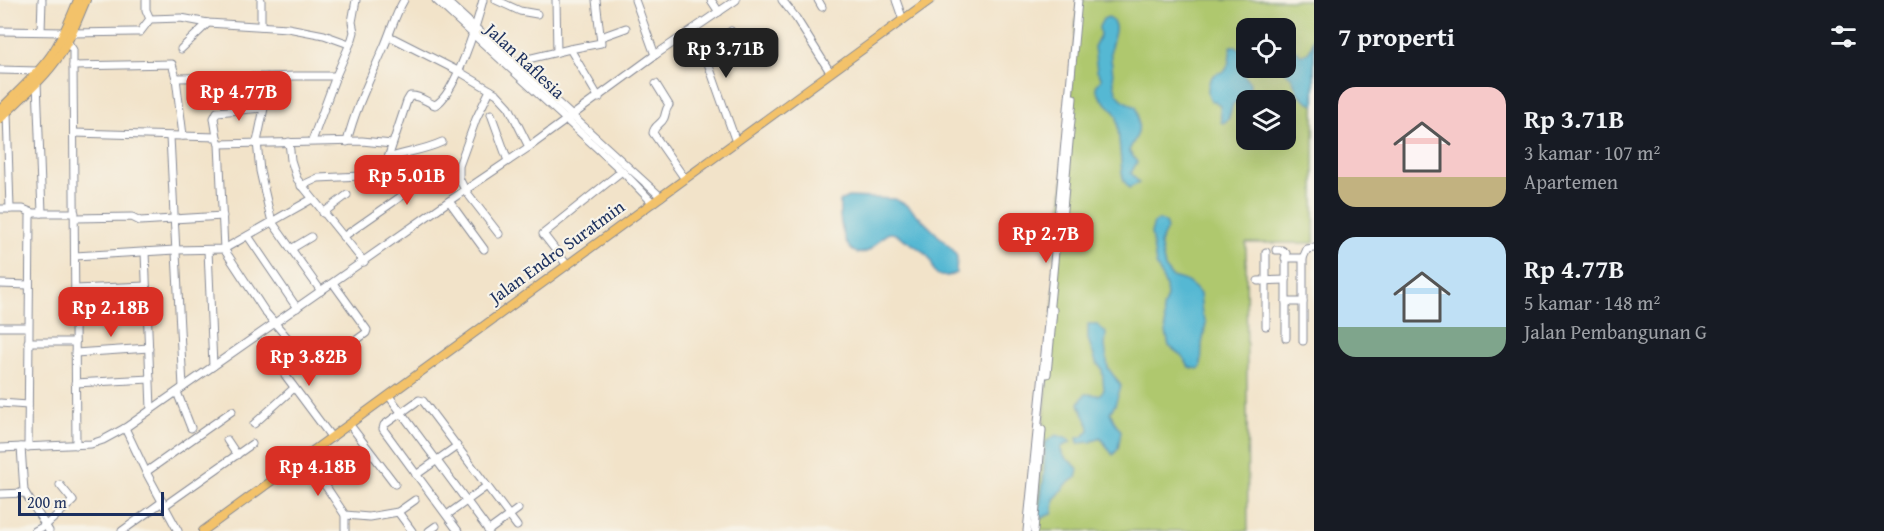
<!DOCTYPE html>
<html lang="id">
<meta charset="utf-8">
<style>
body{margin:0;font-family:"Gentium Book Plus",serif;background:#242831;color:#f1f3f6;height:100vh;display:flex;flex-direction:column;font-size:22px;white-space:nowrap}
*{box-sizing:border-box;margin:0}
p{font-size:20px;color:#9ea1a6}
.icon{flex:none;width:33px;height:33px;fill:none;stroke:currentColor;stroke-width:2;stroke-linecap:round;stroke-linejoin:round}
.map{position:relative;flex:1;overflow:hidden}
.panel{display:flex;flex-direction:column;background:#171b24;width:570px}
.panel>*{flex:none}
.buttons{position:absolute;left:1236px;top:18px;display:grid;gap:12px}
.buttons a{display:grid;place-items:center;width:60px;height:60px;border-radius:12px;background:#171b24;box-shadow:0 6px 24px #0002;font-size:30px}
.scale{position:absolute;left:18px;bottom:15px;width:146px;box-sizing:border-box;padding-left:6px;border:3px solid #1b2f5e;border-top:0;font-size:16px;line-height:21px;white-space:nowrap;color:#1b2f5e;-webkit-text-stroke:4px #f7f3e8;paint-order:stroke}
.price{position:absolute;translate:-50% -51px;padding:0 14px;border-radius:12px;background:#d93025;color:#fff;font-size:20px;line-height:39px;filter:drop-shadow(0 2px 3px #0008)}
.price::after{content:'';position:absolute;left:50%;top:36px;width:18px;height:14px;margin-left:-9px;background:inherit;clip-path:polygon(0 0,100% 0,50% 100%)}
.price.current{background:#222;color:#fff}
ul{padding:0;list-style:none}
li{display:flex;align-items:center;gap:18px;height:150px;padding:0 24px}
li span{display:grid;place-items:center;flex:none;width:168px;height:120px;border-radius:18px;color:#555}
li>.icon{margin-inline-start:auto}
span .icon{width:72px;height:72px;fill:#fffc;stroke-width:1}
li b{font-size:26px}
h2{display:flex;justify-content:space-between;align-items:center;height:72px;padding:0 24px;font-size:26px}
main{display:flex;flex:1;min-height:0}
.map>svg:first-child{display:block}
.green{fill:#afc86e;stroke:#657c66;stroke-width:1.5;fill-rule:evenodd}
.water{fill:#55b8d3;stroke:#387498;stroke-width:1.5}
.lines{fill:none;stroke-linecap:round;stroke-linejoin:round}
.minor-casing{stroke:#868994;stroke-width:9}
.major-casing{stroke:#868994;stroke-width:10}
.minor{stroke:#fff;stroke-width:7}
.major{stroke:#f3c26a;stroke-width:8}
.labels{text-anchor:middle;stroke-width:4.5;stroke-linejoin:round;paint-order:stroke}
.street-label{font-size:18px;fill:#1b2f5e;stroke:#f7f3e8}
</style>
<main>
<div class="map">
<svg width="1314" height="531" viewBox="0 0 1314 531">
<rect width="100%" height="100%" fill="#f7f3e8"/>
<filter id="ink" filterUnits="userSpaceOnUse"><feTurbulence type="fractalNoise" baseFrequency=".0167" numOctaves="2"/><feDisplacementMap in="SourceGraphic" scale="12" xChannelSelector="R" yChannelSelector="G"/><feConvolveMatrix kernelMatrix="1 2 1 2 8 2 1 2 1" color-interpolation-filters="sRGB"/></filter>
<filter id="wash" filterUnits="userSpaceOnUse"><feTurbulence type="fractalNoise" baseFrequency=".008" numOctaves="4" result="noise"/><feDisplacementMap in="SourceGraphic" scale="24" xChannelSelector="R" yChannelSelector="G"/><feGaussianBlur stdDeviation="1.35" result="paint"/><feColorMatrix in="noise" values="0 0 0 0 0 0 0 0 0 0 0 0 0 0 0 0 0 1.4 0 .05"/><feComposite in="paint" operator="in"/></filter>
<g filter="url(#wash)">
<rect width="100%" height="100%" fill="#f2e3c9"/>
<!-- green -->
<path class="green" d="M1078 0H1314V243H1246L1248 531H1035ZM1246 28H1286V68H1246ZM1246 100H1286V140H1246Z"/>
<!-- water -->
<g class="water">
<path d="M1108 17C1120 24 1114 35 1111 47 1110 53 1111 60 1112 66 1115 89 1112 97 1136 107 1138 115 1139 124 1138 132 1137 138 1131 145 1129 151L1137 162 1131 173 1139 183 1129 188 1124 181 1122 173 1117 117C1112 104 1098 101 1096 86L1102 79 1097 71 1094 47 1100 35 1099 27 1103 19Z"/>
<path d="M1314 36V105L1305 99 1298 93 1292 78 1281 68H1286V49L1297 51 1300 55C1311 54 1312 45 1314 36Z"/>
<path d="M1231 46H1236L1246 54V58L1241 67V71L1250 83C1249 99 1244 96 1233 104L1228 120 1223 123 1221 122 1220 106 1215 101H1211C1206 93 1207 79 1216 74 1219 72 1222 73 1225 71 1230 66 1230 53 1231 46Z"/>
<path d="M848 197 895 199 908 206 953 250 957 257 956 273C951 276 939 279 935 272 932 269 933 263 930 259 925 251 912 244 904 239 899 236 893 231 887 234 879 238 874 249 866 252 842 261 839 215 840 201Z"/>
<polygon points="1159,220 1165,222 1167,229 1160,243 1165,268 1172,277 1186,281 1196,289 1200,294 1202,314 1206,323 1202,344 1201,367 1199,369 1189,367 1183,357 1169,346 1166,332 1163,308 1167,297 1166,287 1156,264 1151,233 1154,223"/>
<path d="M1088 324H1096L1106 333 1105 346 1108 368 1121 386 1115 405 1110 412 1114 421 1121 431 1118 449 1113 455 1100 437 1091 442 1078 443 1077 438 1083 437 1089 430C1089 420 1081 413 1079 403L1085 394 1099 395 1104 390 1102 369 1096 362 1088 339Z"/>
<path d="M1056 435 1068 439 1071 442 1061 447C1060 459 1072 460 1078 469L1076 478C1060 486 1065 490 1054 499L1053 512 1043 518 1040 517 1039 513 1044 476 1045 443Z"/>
</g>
</g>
<g filter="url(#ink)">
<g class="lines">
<defs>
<g id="minor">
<polyline points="146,0 146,10 150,19"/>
<polyline points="436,0 622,171 653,203"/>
<polyline points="445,0 661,197"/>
<polyline points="496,0 520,11 537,14"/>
<polyline points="556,0 557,52"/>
<polyline points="635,0 655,55"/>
<polyline points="711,0 719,12"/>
<polyline points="782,0 796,18 830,72"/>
<polyline points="818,0 822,7"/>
<polyline points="896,0 903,20"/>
<polyline points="261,26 261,0"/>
<polyline points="693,30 697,45 704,50"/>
<polyline points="0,31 64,32"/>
<polyline points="41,31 42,0"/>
<polyline points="731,31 704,52 736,142"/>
<polyline points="72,33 135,32 140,32 150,19 181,18 208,23 288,28 324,35 349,44"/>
<polyline points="389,36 460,72 497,94 509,107 529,147"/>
<polyline points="601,37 626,28"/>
<polyline points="67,41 73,50 73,66 76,445"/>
<polyline points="181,49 208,23"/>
<polyline points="570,49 599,98"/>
<polyline points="511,63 570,49 601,43 596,0"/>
<polyline points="73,66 172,64 176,78 183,136"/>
<polyline points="0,70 38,71"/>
<polyline points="267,77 295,76 336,76"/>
<polyline points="176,78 267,77 264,108 257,142 260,171 268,206 272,222 321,291"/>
<polyline points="37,82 42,213"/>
<path d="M656 84 669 105C665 110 666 113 664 118 661 125 654 125 653 133L685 179"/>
<polyline points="490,90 476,119 459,166 459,178 465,190 499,234"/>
<polyline points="7,113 10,209"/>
<polyline points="491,114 508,161"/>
<polyline points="74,133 217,137 219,144 362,141 392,144"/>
<polyline points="170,137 183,387"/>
<polyline points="217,137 214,118 217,112 264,108"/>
<polyline points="312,141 336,76 352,39 354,32 352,22 356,0"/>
<polyline points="289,142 291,160 297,179 364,262"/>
<path d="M347 142C355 109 370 79 384 47 391 31 395 15 404 0"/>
<polyline points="219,144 224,249 266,313 291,342"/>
<path d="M388 158C406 152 425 150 442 142"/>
<path d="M301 186 318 178 384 175 386 172 388 158 407 101 410 96C420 95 426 102 435 105 455 96 477 23 483 0"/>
<polyline points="449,201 484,249"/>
<polyline points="0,209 23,209 33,213"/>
<polyline points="323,213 347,195"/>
<polyline points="75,218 132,217 140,221 223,216"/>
<polyline points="248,236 297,308"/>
<polyline points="343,237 416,186"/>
<polyline points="1060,242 1073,98"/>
<polyline points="291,249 311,237"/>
<polyline points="208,250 213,366"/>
<polyline points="1276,250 1282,250 1286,253 1286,338"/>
<polyline points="145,252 151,409"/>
<polyline points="1266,252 1266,326"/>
<polyline points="75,256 175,250 224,249 312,199"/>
<polyline points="1285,258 1303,258"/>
<polyline points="567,265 543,234 622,171"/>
<polyline points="1258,281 1286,280"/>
<polyline points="333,283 367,330 366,333 340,352"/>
<polyline points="0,284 29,285"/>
<polyline points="75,289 146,286"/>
<polyline points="1286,302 1303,302"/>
<polyline points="75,322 147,316"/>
<polyline points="0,327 28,327"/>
<polyline points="326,340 285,375 332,438"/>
<polyline points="1303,341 1303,258 1307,249 1314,248"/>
<polyline points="28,342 75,342"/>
<polyline points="75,353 149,348"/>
<polyline points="1047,374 1053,310"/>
<polyline points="75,383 150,379"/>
<polyline points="177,392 191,428"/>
<polyline points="389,396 489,531"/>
<polyline points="0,403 28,405"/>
<polyline points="254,424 294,388"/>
<polyline points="350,425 395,484"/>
<polyline points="125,428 146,472 178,531"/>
<polyline points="227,440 237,455"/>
<polyline points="21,447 24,491 49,531"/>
<polyline points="28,447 30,216 33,213 75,213"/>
<polyline points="0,448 91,444 103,440 125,428 449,201 529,147 655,55 736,0"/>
<polyline points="303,459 327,488 345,515 345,531"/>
<polyline points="146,472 232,411"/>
<polyline points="416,475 457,446"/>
<polyline points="0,494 25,493"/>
<polyline points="164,506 252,444"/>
<polyline points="398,512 412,531"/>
<polyline points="345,515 369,517 398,512 415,500"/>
<polyline points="447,515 487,486"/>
<polyline points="35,531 46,525 73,501 60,485"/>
<polyline points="122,531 162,502"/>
<polyline points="429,531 436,526"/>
<polyline points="458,531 383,429 384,425 419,400 423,401 517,526"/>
<polyline points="488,531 518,509"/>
<polyline points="1027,531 1052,284 1078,0"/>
<polyline points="1034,531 1042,430"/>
</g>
<g id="major">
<path d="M0 110C17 92 37 75 51 55 63 38 70 19 78 0"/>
<path d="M0 119C20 99 44 79 60 55 71 38 78 18 86 0"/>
<polyline points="203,531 930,0"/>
</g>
</defs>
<!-- minor casing -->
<use href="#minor" class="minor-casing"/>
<!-- major casing -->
<use href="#major" class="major-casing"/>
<!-- minor -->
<use href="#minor" class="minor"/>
<!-- major -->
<use href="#major" class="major"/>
</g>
</g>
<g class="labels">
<!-- street labels -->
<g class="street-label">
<text transform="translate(525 61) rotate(43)" y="6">Jalan Raflesia</text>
<text transform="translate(557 252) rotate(-36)" y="6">Jalan Endro Suratmin</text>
</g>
</g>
</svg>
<div class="buttons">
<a><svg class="icon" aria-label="locate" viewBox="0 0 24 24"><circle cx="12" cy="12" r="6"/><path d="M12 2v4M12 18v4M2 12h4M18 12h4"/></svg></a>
<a><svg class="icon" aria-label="layers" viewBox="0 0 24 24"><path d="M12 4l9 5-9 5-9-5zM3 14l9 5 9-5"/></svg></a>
</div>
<div class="scale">200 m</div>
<b class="price current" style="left:726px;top:79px">Rp 3.71B</b>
<b class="price" style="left:239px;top:122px">Rp 4.77B</b>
<b class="price" style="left:407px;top:206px">Rp 5.01B</b>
<b class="price" style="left:1046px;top:264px">Rp 2.7B</b>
<b class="price" style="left:111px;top:338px">Rp 2.18B</b>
<b class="price" style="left:309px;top:387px">Rp 3.82B</b>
<b class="price" style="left:318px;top:497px">Rp 4.18B</b>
</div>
<section class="panel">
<h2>7 properti<svg class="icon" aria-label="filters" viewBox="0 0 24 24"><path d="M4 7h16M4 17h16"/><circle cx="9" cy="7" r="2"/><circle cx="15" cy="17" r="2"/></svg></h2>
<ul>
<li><span style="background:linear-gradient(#f6c9c9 75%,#c2b280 0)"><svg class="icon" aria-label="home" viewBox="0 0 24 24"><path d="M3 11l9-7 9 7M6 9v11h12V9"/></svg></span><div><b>Rp 3.71B</b><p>3 kamar · 107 m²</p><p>Apartemen</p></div></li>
<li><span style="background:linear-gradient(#bfe0f5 75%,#7fa58c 0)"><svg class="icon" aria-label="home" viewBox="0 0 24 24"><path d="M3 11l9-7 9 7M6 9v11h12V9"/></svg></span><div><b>Rp 4.77B</b><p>5 kamar · 148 m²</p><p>Jalan Pembangunan G</p></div></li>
</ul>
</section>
</main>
